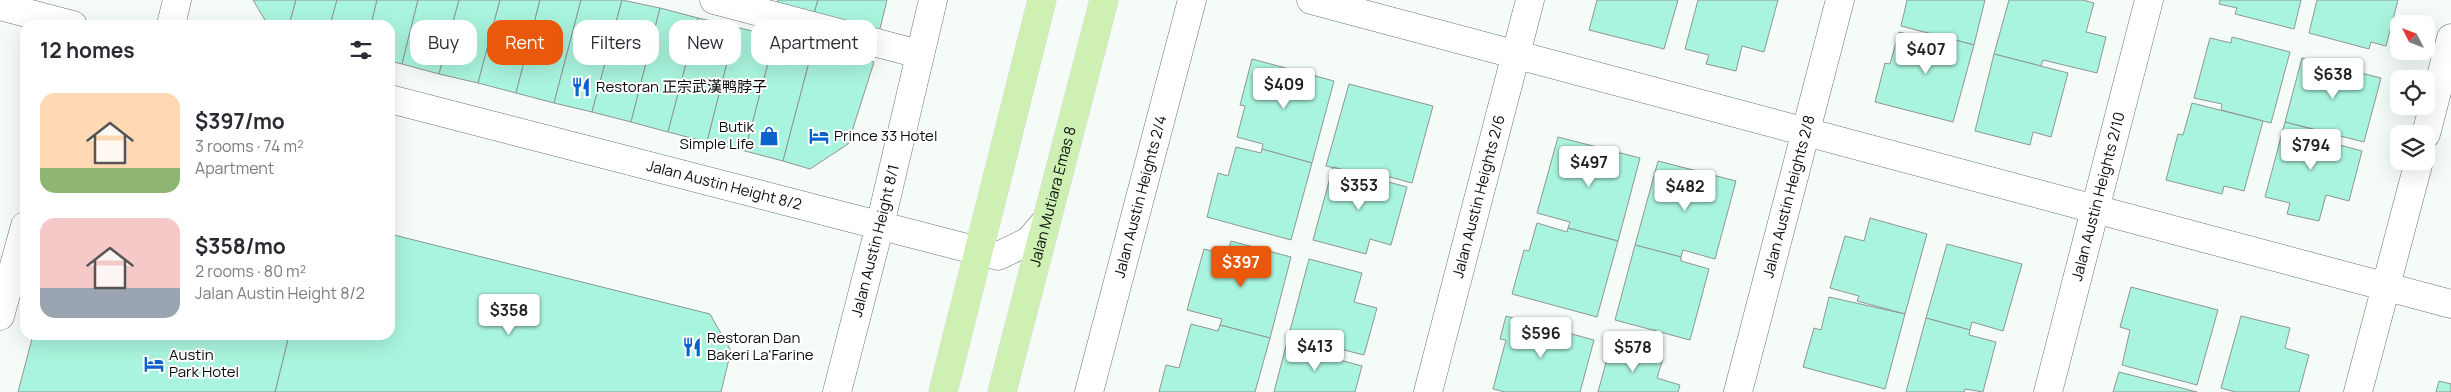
<!DOCTYPE html>
<meta charset="utf-8">
<style>
body{margin:0;font-family:Manrope,"Noto Sans SC",sans-serif;background:#f2f2f3;color:#2b2b33;height:100vh;display:flex;flex-direction:column;font-size:19px;white-space:nowrap}
*{box-sizing:border-box;margin:0}
p{font-size:16px;color:#7c7c81}
.icon{flex:none;width:28px;height:28px;fill:none;stroke:currentColor;stroke-width:2;stroke-linecap:round;stroke-linejoin:round}
.map{position:relative;flex:1;overflow:hidden}
.details{position:absolute;left:20px;top:20px;width:375px;height:320px;display:flex;flex-direction:column;background:#fff;border-radius:15px;box-shadow:0 5px 20px #0002}
.details>*{flex:none}
.banner{position:absolute;left:410px;top:20px;width:475px;height:45px;display:flex;gap:10px}
.needle{width:32px;rotate:312deg}
.tools{position:absolute;left:2390px;top:15px;display:grid;gap:10px}
.tools a{display:grid;place-items:center;width:45px;height:45px;border-radius:10px;background:#fff;box-shadow:0 5px 20px #0002;font-size:25px}
.price{position:absolute;translate:-50% -42px;padding:0 11px;border-radius:5px;background:#fff;color:#222;font-size:16px;line-height:32px;filter:drop-shadow(0 1px 2px #0008)}
.price::after{content:'';position:absolute;left:50%;top:30px;width:15px;height:11px;margin-left:-8px;background:inherit;clip-path:polygon(0 0,100% 0,50% 100%)}
.price.active{background:#ea580c;color:#fff}
ul{padding:0;list-style:none}
li{display:flex;align-items:center;gap:15px;height:125px;padding:0 20px}
li span{display:grid;place-items:center;flex:none;width:140px;height:100px;border-radius:15px;color:#555}
li>.icon{margin-inline-start:auto}
span .icon{width:60px;height:60px;fill:#fffc;stroke-width:1}
li b{font-size:21px}
h2{display:flex;justify-content:space-between;align-items:center;height:60px;padding:0 20px;font-size:21px}
.chip{padding:0 18px;border-radius:15px;background:#fff;box-shadow:0 5px 20px #0002;font-size:18px;line-height:45px}
.chip.active{background:#ea580c;color:#fff}
.map>svg:first-child{display:block}
.building{fill:#a9f4de;stroke:#8f9694}
.lines{fill:none;stroke-linecap:round;stroke-linejoin:round}
.minor-casing{stroke:#6d726e;stroke-width:29}
.major-casing{stroke:#d8d8d8;stroke-width:29}
.minor{stroke:#fff;stroke-width:28}
.major{stroke:#cef1b3;stroke-width:28}
.labels{text-anchor:middle;stroke-width:4;stroke-linejoin:round;paint-order:stroke}
.poi-label{font-size:15px;fill:#0a0c0b;stroke:#fff;text-anchor:start}
.street-label{font-size:15px;fill:#0a0c0b;stroke:#fff}
</style>
<div class="map">
<svg width="2451" height="392" viewBox="0 0 2451 392">
<rect width="100%" height="100%" fill="#f5fcf7"/>
<!-- building -->
<g class="building">
<polygon points="253,0 296,0 289,25 268,25"/>
<polygon points="296,0 337,0 330,25 289,25"/>
<polygon points="337,0 377,0 371,25 330,25"/>
<polygon points="377,0 418,0 402,64 390,61 390,25 371,25"/>
<polygon points="418,0 459,0 439,74 402,64"/>
<polygon points="459,0 500,0 478,83 439,74"/>
<polygon points="500,0 540,0 516,93 478,83"/>
<polygon points="540,0 581,0 554,103 516,93"/>
<polygon points="581,0 622,0 592,112 554,103"/>
<polygon points="622,0 660,8 631,122 592,112"/>
<polygon points="778,0 818,0 813,17 776,8"/>
<polygon points="818,0 887,0 879,33 813,17"/>
<polygon points="1597,0 1678,0 1664,49 1589,30"/>
<polygon points="1698,0 1778,0 1764,52 1742,46 1736,71 1706,64 1709,55 1685,49"/>
<polygon points="1907,0 1985,0 1974,45 1901,26"/>
<polygon points="2009,0 2083,0 2094,3 2086,32 2106,37 2097,73 2043,60 2041,66 1994,54"/>
<polygon points="2220,0 2301,0 2294,29 2235,14 2237,8 2219,4"/>
<polygon points="2317,0 2398,0 2386,46 2371,42 2369,49 2309,33"/>
<polygon points="660,8 698,18 668,132 631,122"/>
<polygon points="698,18 736,27 707,142 668,132"/>
<polygon points="736,27 775,37 745,151 707,142"/>
<polygon points="1899,32 1927,39 1929,33 1974,45 1953,122 1875,102 1885,63 1890,64"/>
<polygon points="775,37 813,47 783,161 745,151"/>
<polygon points="2232,37 2290,52 2271,123 2221,110 2222,104 2194,98 2210,38 2231,43"/>
<polygon points="813,47 874,62 848,144 810,169 783,161"/>
<polygon points="1994,54 2068,73 2051,137 2033,132 2030,145 1975,131"/>
<polygon points="2302,58 2381,78 2364,142 2285,122"/>
<polygon points="1252,59 1334,81 1312,163 1262,149 1263,144 1237,137 1245,106 1240,105"/>
<polygon points="1349,84 1433,106 1412,183 1386,176 1384,181 1326,166"/>
<polygon points="2192,103 2263,121 2244,191 2224,186 2222,194 2166,180 2178,134 2183,135"/>
<polygon points="2285,122 2335,135 2332,143 2362,151 2349,201 2326,195 2319,221 2287,214 2290,203 2265,197"/>
<polygon points="1558,137 1640,158 1618,241 1568,228 1570,222 1537,213"/>
<polygon points="1236,147 1261,153 1262,149 1312,163 1291,240 1207,217 1218,173 1228,176"/>
<polygon points="1658,161 1736,181 1715,259 1683,250 1681,257 1635,245"/>
<polygon points="1333,167 1407,187 1391,245 1370,239 1366,254 1313,240"/>
<polygon points="1870,218 1927,234 1905,314 1857,301 1859,296 1830,288 1845,236 1864,241"/>
<polygon points="1537,223 1567,232 1568,228 1618,241 1597,317 1512,294 1524,250 1529,251"/>
<polygon points="390,234 710,314 731,351 721,392 275,392 289,335 390,335"/>
<polygon points="1231,241 1291,257 1270,338 1220,325 1222,319 1187,310 1204,249 1227,255"/>
<polygon points="1947,244 2022,264 2003,331 1972,322 1970,330 1926,318"/>
<polygon points="1635,245 1681,257 1681,261 1709,269 1690,340 1615,320"/>
<polygon points="1309,259 1362,273 1354,302 1377,308 1364,355 1332,347 1330,353 1287,342"/>
<polygon points="2131,287 2218,310 2197,385 2122,365 2130,330 2120,327"/>
<polygon points="1829,297 1905,314 1885,389 1803,367 1814,328 1821,330"/>
<polygon points="1506,316 1594,340 1580,392 1505,392 1493,389 1506,340 1500,339"/>
<polygon points="2241,316 2290,328 2285,348 2309,355 2299,392 2235,392 2221,388"/>
<polygon points="1926,318 1970,330 1969,335 1996,342 1983,392 1965,389 1964,392 1906,392"/>
<polygon points="1191,324 1218,331 1220,325 1270,338 1255,392 1159,392 1166,365 1179,368"/>
<polygon points="33,335 289,335 275,392 18,392"/>
<polygon points="1287,342 1330,353 1329,357 1362,366 1355,392 1274,392"/>
<polygon points="1611,344 1663,358 1657,378 1680,385 1678,392 1598,392"/>
<polygon points="2119,372 2197,392 2113,392"/>
<polygon points="2439,381 2451,384 2451,392 2436,392"/>
</g>
<g class="lines">
<defs>
<g id="minor">
<polyline points="714,0 919,54"/>
<polyline points="1311,0 2451,304"/>
<polyline points="0,6 73,25"/>
<polyline points="171,25 177,0"/>
<path id="s1" d="M390 99 998 256 1029 241 1046 221"/>
<polyline points="2426,134 2451,38"/>
<polyline points="0,316 25,226"/>
<path id="s2" d="M837 392 880 225 933 0"/>
<path id="s3" d="M1089 392 1192 0"/>
<path id="s4" d="M1428 392 1530 0"/>
<path id="s5" d="M1738 392 1840 0"/>
<path id="s6" d="M2048 392 2149 0"/>
<polyline points="2358,392 2419,161"/>
</g>
<g id="major">
<polyline points="943,392 1042,0"/>
<path id="s7" d="M1002 392 1104 0"/>
</g>
</defs>
<!-- minor casing -->
<use href="#minor" class="minor-casing"/>
<!-- major casing -->
<use href="#major" class="major-casing"/>
<!-- minor -->
<use href="#minor" class="minor"/>
<!-- major -->
<use href="#major" class="major"/>
</g>
<!-- icons -->
<defs>
<symbol id="restaurant-bare" viewBox="-9 -9 18 18"><path d="M-5-6h1v4h1v-4h1v4h1v-4h1v5L-1.5 .5V6h-2V.5L-5-1ZM5-6V6H3V1.5H1.5Q1.5-4 5-6Z" fill="#0b62cb" stroke="#fff" stroke-width="2.5" paint-order="stroke"/></symbol>
<symbol id="shop-bare" viewBox="-9 -9 18 18"><path d="M-5-2.5h2.3a2.7 3.5 0 0 1 5.4 0H5L5.5 6h-11ZM-1.5-2.5h3a1.5 2.3 0 0 0-3 0Z" fill="#0b62cb" stroke="#fff" stroke-width="2.5" paint-order="stroke"/></symbol>
<symbol id="hotel-bare" viewBox="-9 -9 18 18"><path d="M-6-4.5h1.5V1H6V5H4.5V3h-9V5H-6ZM-4 0a1.8 1.8 0 1 1 3.6 0ZM.5 0V-2.5h3Q6-2.5 6 0Z" fill="#0b62cb" stroke="#fff" stroke-width="2.5" paint-order="stroke"/></symbol>
</defs>
<g fill-rule="evenodd">
<use href="#restaurant-bare" x="567" y="73" width="28" height="28"/>
<use href="#shop-bare" x="755" y="122" width="28" height="28"/>
<use href="#hotel-bare" x="805" y="122" width="28" height="28"/>
<use href="#restaurant-bare" x="678" y="333" width="28" height="28"/>
<use href="#hotel-bare" x="140" y="350" width="28" height="28"/>
</g>
<g class="labels">
<!-- poi labels -->
<g class="poi-label">
<text x="596" y="92">Restoran 正宗武漢鸭脖子</text>
<text x="754" y="132" text-anchor="end">Butik<tspan x="754" dy="17">Simple Life</tspan></text>
<text x="834" y="141">Prince 33 Hotel</text>
<text x="707" y="343">Restoran Dan<tspan x="707" dy="17">Bakeri La'Farine</tspan></text>
<text x="169" y="360">Austin<tspan x="169" dy="17">Park Hotel</tspan></text>
</g>
<!-- street labels -->
<g class="street-label">
<text dy="5" stroke="none"><textPath href="#s1" startOffset="345">Jalan Austin Height 8/2</textPath></text>
<text dy="5" stroke="none"><textPath href="#s7" startOffset="202">Jalan Mutiara Emas 8</textPath></text>
<text dy="5" stroke="none"><textPath href="#s3" startOffset="202">Jalan Austin Heights 2/4</textPath></text>
<text dy="5" stroke="none"><textPath href="#s4" startOffset="202">Jalan Austin Heights 2/6</textPath></text>
<text dy="5" stroke="none"><textPath href="#s5" startOffset="202">Jalan Austin Heights 2/8</textPath></text>
<text dy="5" stroke="none"><textPath href="#s6" startOffset="202">Jalan Austin Heights 2/10</textPath></text>
<text dy="5" stroke="none"><textPath href="#s2" startOffset="156">Jalan Austin Height 8/1</textPath></text>
</g>
</g>
</svg>
<div class="tools">
<a><svg class="needle" viewBox="-14 -14 28 28"><path d="M0-13l5 13h-10z" fill="#e53935"/><path d="M0 13l5-13h-10z" fill="#7c7c81"/></svg></a>
<a><svg class="icon" aria-label="locate" viewBox="0 0 24 24"><circle cx="12" cy="12" r="6"/><path d="M12 2v4M12 18v4M2 12h4M18 12h4"/></svg></a>
<a><svg class="icon" aria-label="layers" viewBox="0 0 24 24"><path d="M12 4l9 5-9 5-9-5zM3 14l9 5 9-5"/></svg></a>
</div>
<b class="price" style="left:1926px;top:75px">$407</b>
<b class="price" style="left:2333px;top:100px">$638</b>
<b class="price" style="left:1284px;top:110px">$409</b>
<b class="price" style="left:2311px;top:171px">$794</b>
<b class="price" style="left:1589px;top:188px">$497</b>
<b class="price" style="left:1359px;top:211px">$353</b>
<b class="price" style="left:1685px;top:212px">$482</b>
<b class="price active" style="left:1241px;top:288px">$397</b>
<b class="price" style="left:509px;top:336px">$358</b>
<b class="price" style="left:1541px;top:359px">$596</b>
<b class="price" style="left:1315px;top:372px">$413</b>
<b class="price" style="left:1633px;top:373px">$578</b>
<div class="banner">
<a class="chip">Buy</a>
<a class="chip active">Rent</a>
<a class="chip">Filters</a>
<a class="chip">New</a>
<a class="chip">Apartment</a>
</div>
<section class="details">
<h2>12 homes<svg class="icon" aria-label="filters" viewBox="0 0 24 24"><path d="M4 7h16M4 17h16"/><circle cx="9" cy="7" r="2"/><circle cx="15" cy="17" r="2"/></svg></h2>
<ul>
<li><span style="background:linear-gradient(#ffd9b3 75%,#8fb573 0)"><svg class="icon" aria-label="home" viewBox="0 0 24 24"><path d="M3 11l9-7 9 7M6 9v11h12V9"/></svg></span><div><b>$397/mo</b><p>3 rooms · 74 m²</p><p>Apartment</p></div></li>
<li><span style="background:linear-gradient(#f6c9c9 70%,#9aa5b1 0)"><svg class="icon" aria-label="home" viewBox="0 0 24 24"><path d="M3 11l9-7 9 7M6 9v11h12V9"/></svg></span><div><b>$358/mo</b><p>2 rooms · 80 m²</p><p>Jalan Austin Height 8/2</p></div></li>
</ul>
</section>
</div>
